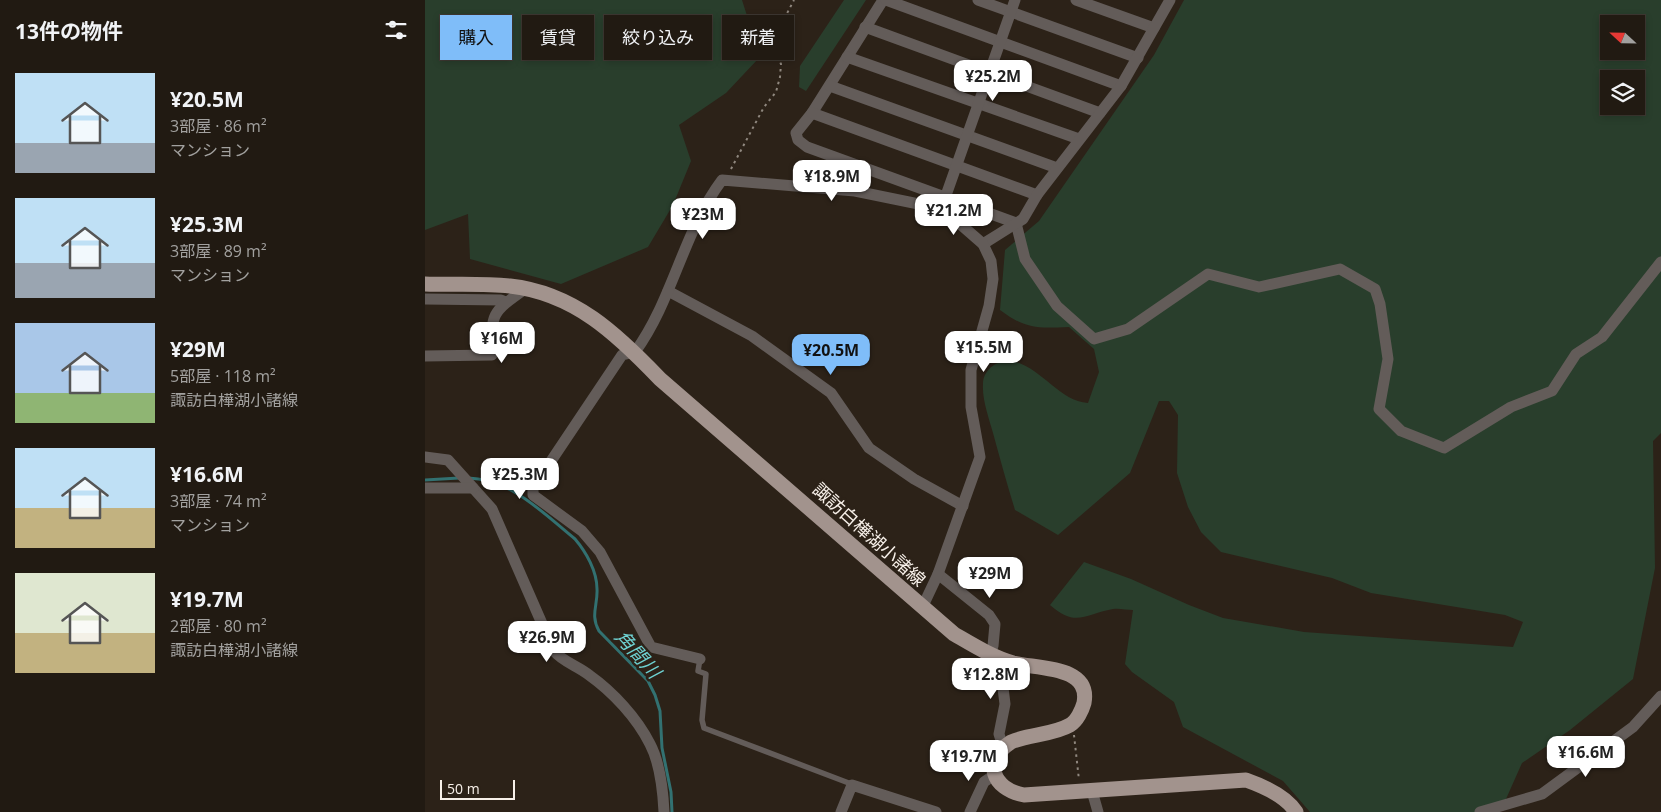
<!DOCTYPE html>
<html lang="ja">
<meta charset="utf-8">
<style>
body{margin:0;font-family:"Open Sans","Noto Sans JP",sans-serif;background:#2d2720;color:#f1f3f6;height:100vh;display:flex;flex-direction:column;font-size:19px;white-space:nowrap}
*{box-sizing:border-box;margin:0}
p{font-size:16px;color:#a2a19f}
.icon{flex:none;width:28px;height:28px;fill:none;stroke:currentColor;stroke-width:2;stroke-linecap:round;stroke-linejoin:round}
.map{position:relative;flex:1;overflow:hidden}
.details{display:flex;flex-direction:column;background:#211a12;width:425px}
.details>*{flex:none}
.top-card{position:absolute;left:15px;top:15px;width:475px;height:45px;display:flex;gap:10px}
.needle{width:32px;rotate:292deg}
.fabs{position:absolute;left:1175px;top:15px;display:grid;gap:10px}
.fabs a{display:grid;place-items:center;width:45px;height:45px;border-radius:0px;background:#211a12;box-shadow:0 2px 8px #0003,0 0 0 1px #3e3832;font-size:25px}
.scale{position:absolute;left:15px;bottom:12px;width:75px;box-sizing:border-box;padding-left:5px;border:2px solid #f7f0e9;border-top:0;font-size:14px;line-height:18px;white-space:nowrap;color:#f7f0e9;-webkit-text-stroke:4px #2c2218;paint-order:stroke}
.price{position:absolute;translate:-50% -42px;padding:0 11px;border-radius:10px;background:#fff;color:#222;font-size:16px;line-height:32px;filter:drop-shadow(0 1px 2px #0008)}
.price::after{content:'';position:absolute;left:50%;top:30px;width:15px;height:11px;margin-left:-8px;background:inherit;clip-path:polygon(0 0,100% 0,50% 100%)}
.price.active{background:#7fbdf9;color:#111}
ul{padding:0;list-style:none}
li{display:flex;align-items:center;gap:15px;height:125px;padding:0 15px}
li span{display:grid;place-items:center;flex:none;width:140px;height:100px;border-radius:0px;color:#555}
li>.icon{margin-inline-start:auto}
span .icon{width:60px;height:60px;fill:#fffc;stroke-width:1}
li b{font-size:21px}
h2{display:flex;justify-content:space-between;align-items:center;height:60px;padding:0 15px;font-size:21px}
.pill{padding:0 18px;border-radius:0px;background:#211a12;box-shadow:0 2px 8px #0003,0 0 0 1px #3e3832;font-size:18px;line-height:45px}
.pill.active{background:#7fbdf9;color:#111}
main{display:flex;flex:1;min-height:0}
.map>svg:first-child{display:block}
.green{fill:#293e2c;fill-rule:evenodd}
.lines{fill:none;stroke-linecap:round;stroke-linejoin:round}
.stream{stroke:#327171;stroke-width:3}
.path{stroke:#90887f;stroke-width:2;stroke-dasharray:2.5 4;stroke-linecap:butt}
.lane{stroke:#635c59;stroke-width:5.5}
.street{stroke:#635c59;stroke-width:11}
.primary{stroke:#a2938d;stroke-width:15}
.labels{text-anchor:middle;stroke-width:5;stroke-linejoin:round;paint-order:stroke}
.street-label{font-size:18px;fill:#f7f0e9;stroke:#2c2218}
.water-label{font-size:19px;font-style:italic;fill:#6fd3d3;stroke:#2c2218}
</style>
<main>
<section class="details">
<h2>13件の物件<svg class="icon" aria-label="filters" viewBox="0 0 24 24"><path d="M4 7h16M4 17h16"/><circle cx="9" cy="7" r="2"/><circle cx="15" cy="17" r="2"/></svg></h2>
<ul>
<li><span style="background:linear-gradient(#bfe0f5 70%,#9aa5b1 0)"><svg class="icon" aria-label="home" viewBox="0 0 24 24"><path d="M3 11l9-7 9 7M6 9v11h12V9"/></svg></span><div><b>¥20.5M</b><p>3部屋 · 86 m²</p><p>マンション</p></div></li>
<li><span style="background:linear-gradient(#bfe0f5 65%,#9aa5b1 0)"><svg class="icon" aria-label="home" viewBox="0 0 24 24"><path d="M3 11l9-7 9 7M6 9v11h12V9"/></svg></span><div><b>¥25.3M</b><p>3部屋 · 89 m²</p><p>マンション</p></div></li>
<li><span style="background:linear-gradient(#a9c7e8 70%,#8fb573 0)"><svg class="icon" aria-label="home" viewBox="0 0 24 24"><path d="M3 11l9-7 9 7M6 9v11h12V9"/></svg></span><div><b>¥29M</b><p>5部屋 · 118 m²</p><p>諏訪白樺湖小諸線</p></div></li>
<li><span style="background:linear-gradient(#bfe0f5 60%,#c2b280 0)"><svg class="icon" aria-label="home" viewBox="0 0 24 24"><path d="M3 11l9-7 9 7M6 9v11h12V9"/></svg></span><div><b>¥16.6M</b><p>3部屋 · 74 m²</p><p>マンション</p></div></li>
<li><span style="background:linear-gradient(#dfe7d0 60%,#c2b280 0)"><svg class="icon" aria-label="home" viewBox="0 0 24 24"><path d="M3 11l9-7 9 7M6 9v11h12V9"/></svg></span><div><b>¥19.7M</b><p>2部屋 · 80 m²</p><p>諏訪白樺湖小諸線</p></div></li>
</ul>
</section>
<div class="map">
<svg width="1236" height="812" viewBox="0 0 1236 812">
<rect width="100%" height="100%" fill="#2c2218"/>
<!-- green -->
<g class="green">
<polygon points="0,0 317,0 331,44 333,59 301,93 254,125 266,161 248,205 223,247 136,284 45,259 43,214 0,230"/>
<polygon points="419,0 441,0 381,91 374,87 375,66"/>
<path d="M759 0H1236V433L1228 441 1230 568 1208 679 1145 730 1097 763 1081 799 1063 812H885L858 781 758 727 749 702 707 672 700 664 708 610C702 610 694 608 688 609 660 614 651 628 625 605L659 562 706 579 764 605 798 618 879 632 1088 647 1098 622 1080 615 946 593 907 578 796 552 776 532 763 507 752 473 753 415 744 401H734L705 473 633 535 590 510C582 484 575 459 568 433 564 418 557 400 558 384 558 368 576 357 591 362 618 370 635 401 663 403L674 372 669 349 644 327C612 328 602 330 575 310L580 250 614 221 729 55ZM1184 24H1211V51H1184ZM1184 79H1211V106H1184Z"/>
</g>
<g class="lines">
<!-- stream -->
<g class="stream">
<path d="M43 478C86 479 118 513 150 539 161 552 172 571 172 589 173 605 165 615 174 631L223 681 230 695 235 711 237 748 246 792 247 812"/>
<polyline points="0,480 34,478"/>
</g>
<!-- path -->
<g class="path">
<polyline points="306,169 339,107 351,92 355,77 356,64 346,44 369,0"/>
<polyline points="649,735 654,780"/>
</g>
<!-- lane -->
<polyline class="lane" points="275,659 273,671 281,674 277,720 279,728 429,785"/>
<!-- street -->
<g class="street">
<polyline points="458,0 387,113 371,133 373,140 382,147 591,223 600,259 632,306 669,339 703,329 783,274 834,287 915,269 950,289 955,304 963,359 954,409 976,431 1019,448 1086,407 1127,391 1151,354 1177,337 1236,262"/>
<polyline points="461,0 696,86"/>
<polyline points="553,0 713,58"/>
<polyline points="651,0 729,28"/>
<polyline points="440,27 675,113"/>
<polyline points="422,57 654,139"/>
<polyline points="405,86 632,168"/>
<polyline points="387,113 612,195"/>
<polyline points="519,201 590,0"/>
<polyline points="558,244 598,219 612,195 696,86 745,0"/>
<polyline points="243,291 327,336 406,393 444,448 489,479 538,506"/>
<polyline points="0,299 76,300 81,302"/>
<path d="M0 356 67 355C66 313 66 313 100 289"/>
<path d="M0 457 23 460 67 509 129 651C138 662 153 666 164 675 188 692 212 718 225 744 235 763 238 791 239 812"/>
<polyline points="0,488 48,488"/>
<polyline points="513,574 564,615 570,624 568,646"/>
<path d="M275 659 226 647 175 552 157 531 108 495V488L197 355 210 352C248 300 258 232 297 180L430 191 518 209 558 244 566 261 568 279 564 306 546 370V407L555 457 513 574 497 608"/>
<polyline points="578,747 574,734 580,704 576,672 587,663"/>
<polyline points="667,791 673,812"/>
<polyline points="416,812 427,785 511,812"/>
<polyline points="545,812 559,782 569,775"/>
<polyline points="1055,812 1117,794 1208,727 1236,696"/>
</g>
<!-- primary -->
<path class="primary" d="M0 284C28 285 57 283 85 286 149 293 192 334 235 379L529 634C548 645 567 657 588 663 611 669 666 665 659 703 657 710 652 721 645 725 628 735 604 734 586 742 557 761 567 789 599 795L821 780C838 786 861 796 871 812"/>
</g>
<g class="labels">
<!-- street labels -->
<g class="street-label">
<text transform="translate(444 535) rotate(42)" y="6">諏訪白樺湖小諸線</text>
</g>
<!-- water labels -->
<g class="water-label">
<text transform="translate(213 654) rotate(48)" y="7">角間川</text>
</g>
</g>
</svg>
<div class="fabs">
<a><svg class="needle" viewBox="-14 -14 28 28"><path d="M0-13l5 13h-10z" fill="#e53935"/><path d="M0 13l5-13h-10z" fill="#a2a19f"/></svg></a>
<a><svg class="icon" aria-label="layers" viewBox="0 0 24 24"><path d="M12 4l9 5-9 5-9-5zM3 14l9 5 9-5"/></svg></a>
</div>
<div class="scale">50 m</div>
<b class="price" style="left:568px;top:102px">¥25.2M</b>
<b class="price" style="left:407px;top:202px">¥18.9M</b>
<b class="price" style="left:529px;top:236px">¥21.2M</b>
<b class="price" style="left:278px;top:240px">¥23M</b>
<b class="price" style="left:77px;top:364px">¥16M</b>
<b class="price" style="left:559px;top:373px">¥15.5M</b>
<b class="price active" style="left:406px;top:376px">¥20.5M</b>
<b class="price" style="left:95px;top:500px">¥25.3M</b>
<b class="price" style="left:565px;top:599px">¥29M</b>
<b class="price" style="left:122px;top:663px">¥26.9M</b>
<b class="price" style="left:566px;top:700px">¥12.8M</b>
<b class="price" style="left:1161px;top:778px">¥16.6M</b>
<b class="price" style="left:544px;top:782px">¥19.7M</b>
<div class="top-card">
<a class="pill active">購入</a>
<a class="pill">賃貸</a>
<a class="pill">絞り込み</a>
<a class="pill">新着</a>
</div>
</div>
</main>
